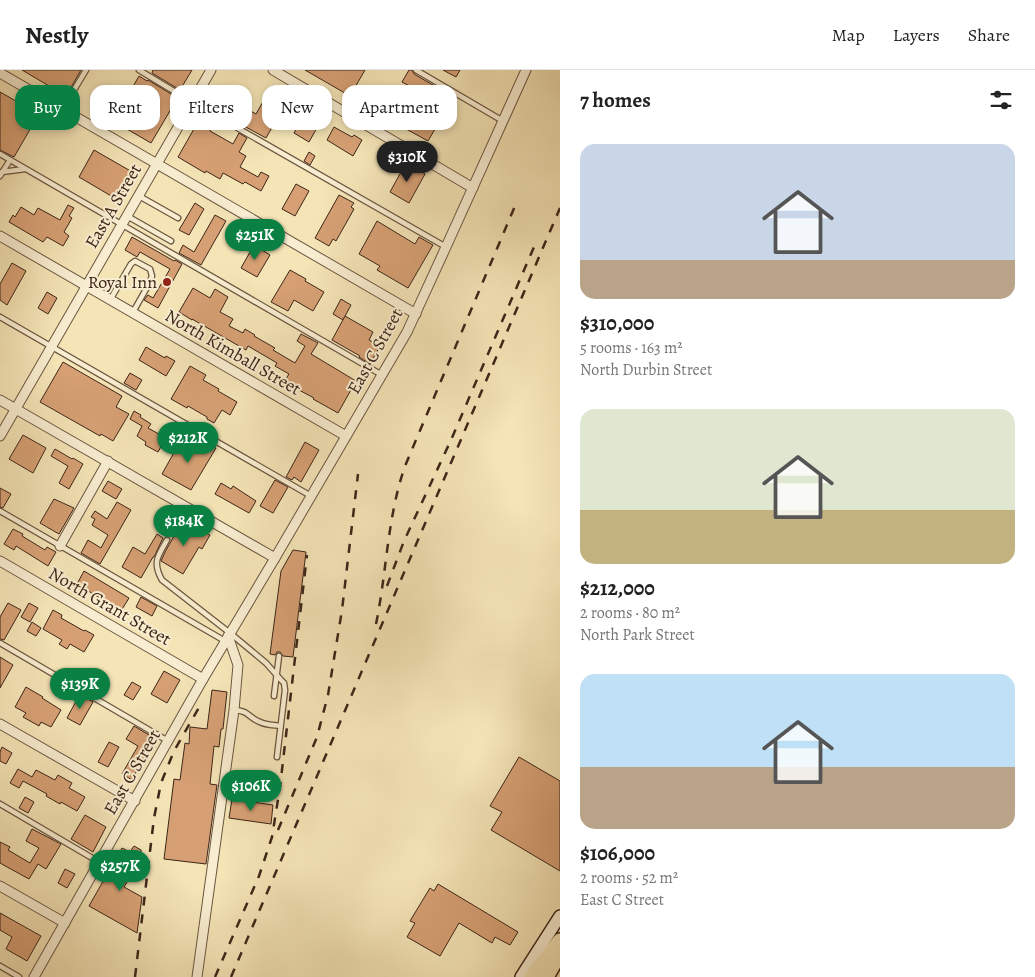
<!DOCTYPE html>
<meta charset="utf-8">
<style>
body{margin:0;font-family:Alegreya,serif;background:#f2f2f2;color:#222;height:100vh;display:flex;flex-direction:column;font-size:19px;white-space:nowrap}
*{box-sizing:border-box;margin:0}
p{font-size:16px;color:#767676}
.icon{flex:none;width:28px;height:28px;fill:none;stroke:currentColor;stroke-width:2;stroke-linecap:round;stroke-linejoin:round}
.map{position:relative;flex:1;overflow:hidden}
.side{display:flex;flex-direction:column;background:#fff;width:475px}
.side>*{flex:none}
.top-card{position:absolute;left:15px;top:15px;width:470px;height:45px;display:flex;gap:10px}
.price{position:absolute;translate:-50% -42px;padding:0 11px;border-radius:18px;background:#0b8043;color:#fff;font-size:16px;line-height:32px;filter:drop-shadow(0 1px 2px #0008)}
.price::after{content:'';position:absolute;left:50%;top:30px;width:15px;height:11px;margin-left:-8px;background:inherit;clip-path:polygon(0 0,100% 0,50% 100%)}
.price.current{background:#222;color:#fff}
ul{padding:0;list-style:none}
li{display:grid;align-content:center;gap:10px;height:265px;padding:0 20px}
li span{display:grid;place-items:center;height:155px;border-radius:15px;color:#555}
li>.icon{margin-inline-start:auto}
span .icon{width:90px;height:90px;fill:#fffc;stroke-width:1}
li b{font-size:21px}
h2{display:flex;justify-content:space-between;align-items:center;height:60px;padding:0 20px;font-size:21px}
.chip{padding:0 18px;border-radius:15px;background:#fff;box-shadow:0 2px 8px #0003;font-size:18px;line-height:45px}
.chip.current{background:#0b8043;color:#fff}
header{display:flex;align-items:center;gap:30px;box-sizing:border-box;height:70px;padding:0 25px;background:#fff;border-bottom:1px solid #e0e0e0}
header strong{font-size:24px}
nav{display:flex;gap:28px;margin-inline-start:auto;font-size:18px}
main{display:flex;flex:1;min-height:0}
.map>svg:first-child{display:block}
.building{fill:#d6a074;stroke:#3d2519}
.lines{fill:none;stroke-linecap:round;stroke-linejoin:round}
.lane-casing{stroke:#6b5540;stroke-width:7}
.street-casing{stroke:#6b5540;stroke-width:11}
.secondary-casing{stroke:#3d2519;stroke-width:14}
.highway-casing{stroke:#3d2519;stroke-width:18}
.lane{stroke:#f8edd0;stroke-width:4.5}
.street{stroke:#f8edd0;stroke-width:9}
.secondary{stroke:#f8edd0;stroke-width:11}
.highway{stroke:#f4e4b6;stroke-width:15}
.rail{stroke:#3d2519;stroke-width:2.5;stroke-dasharray:9 9;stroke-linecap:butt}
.poi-dot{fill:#8f2418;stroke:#f8edd0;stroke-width:2}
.labels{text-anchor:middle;stroke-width:4;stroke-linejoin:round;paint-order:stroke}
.street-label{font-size:18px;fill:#3d2519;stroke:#f8edd0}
.poi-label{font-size:18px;fill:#3d2519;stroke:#f8edd0;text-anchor:end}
</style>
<header>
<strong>Nestly</strong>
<nav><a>Map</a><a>Layers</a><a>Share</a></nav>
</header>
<main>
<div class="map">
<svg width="560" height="907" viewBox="0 0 560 907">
<rect width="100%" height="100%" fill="#f4e4b6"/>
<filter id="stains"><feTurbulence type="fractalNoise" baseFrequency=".004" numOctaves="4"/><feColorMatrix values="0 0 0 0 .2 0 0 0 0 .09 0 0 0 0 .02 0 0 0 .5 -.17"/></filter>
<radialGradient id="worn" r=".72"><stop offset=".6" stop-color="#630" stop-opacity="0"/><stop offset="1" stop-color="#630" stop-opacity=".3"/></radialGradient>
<!-- building -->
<g class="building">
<polygon points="22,0 81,0 66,26"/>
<polygon points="153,0 192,0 180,20 152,3"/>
<polygon points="305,0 365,0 350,26"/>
<polygon points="409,0 412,0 414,4 450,25 442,40 445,42 428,71 397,54 417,20 402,12"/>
<polygon points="443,0 460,0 456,7"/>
<polygon points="139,6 147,11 148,10 176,27 177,29 151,73 113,51"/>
<polygon points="272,16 290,26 266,68 207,36 213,24 235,37 237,33 256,44"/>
<polygon points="0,22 39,44 14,87 0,80"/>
<polygon points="203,43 216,51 210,61 233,74 239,63 247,68 239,82 246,86 240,97 258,107 261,102 269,106 261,121 245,112 243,114 223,103 220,109 206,101 205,103 178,87"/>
<polygon points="312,43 319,47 315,54 318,56 309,72 294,63 299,54 303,57"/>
<polygon points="334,57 352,67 354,65 362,70 353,86 327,70"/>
<polygon points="94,80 134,103 118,130 79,107"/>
<polygon points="309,82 315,86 310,95 304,91"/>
<polygon points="406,93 425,104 409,133 390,122"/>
<polygon points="296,114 309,121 295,146 282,139"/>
<polygon points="339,125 354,133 351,137 354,139 336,171 333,169 329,176 315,168"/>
<polygon points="195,133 204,139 189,165 179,160"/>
<polygon points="68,135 74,138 69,146 72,148 64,162 69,166 63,176 47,167 43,172 9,152 13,145 15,147 21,137 34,145 38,138 60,150"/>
<polygon points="215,145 226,151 201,195 179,183 183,175 194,182"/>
<polygon points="377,151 415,174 419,167 433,175 408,218 377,200 380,196 359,184"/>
<polygon points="132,167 174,191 175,190 182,194 158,238 144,230 148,225 153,228 170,199 140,182 137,187 125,180"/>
<polygon points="254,175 270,185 257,207 241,198"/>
<polygon points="12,193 26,201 7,235 0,230 0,214"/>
<polygon points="290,200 306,209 305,211 324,222 313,241 294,230 288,241 271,232"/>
<polygon points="193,218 210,228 215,219 228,227 220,242 233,249 229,256 243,263 245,259 255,265 254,266 275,278 273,280 295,293 305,276 297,271 301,264 318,273 311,284 356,311 338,343 313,329 314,328 284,312 289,304 275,296 277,293 248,276 246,280 192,249 192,250 179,242"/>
<polygon points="47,222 57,228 48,244 38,238"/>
<polygon points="341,229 351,235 343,250 333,244"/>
<polygon points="345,246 373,262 369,270 380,276 370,294 359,287 360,286 332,270"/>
<polygon points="146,277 165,288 166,286 175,291 166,306 139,290"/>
<polygon points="63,292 122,326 116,337 129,344 113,371 101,364 100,366 40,332"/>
<polygon points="190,296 206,305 203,310 219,319 218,321 237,332 230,345 222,340 214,353 207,349 207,347 188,336 187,338 171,329"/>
<polygon points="130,303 142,310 136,320 124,313"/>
<polygon points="134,341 141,345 140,347 151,354 148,358 166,368 158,382 145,375 146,372 137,366 142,356 130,349"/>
<polygon points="23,365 46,378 33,403 9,389"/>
<polygon points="181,370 200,381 206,372 216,378 191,420 162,404"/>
<polygon points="305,372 319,380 301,412 294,407 292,410 286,407"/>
<polygon points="55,379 72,389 73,388 83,394 69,419 59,413 68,396 51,386"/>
<polygon points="275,410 288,417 273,443 260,436"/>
<polygon points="108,411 122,419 116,429 102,421"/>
<polygon points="221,413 231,419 233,416 256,431 249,443 215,424"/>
<polygon points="0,418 11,424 3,438 0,437"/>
<polygon points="54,429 74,438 59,464 40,453"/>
<polygon points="117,432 131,440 100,494 81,483 88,470 101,478 108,465 92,455 95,449 91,447 95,441 107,449"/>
<polygon points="183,450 210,465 202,479 199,477 183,504 161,491 165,482"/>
<polygon points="13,459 23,464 22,466 45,480 47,477 56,482 48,496 16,476 14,480 4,474"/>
<polygon points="157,464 163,468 154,487 153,487 141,508 122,497 133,477 145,484"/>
<polygon points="293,480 306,482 293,587 283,586 280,582 277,582 275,585 270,584 281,501"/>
<polygon points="84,501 129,528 121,541 77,514"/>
<polygon points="141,527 157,536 152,546 136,537"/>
<polygon points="8,533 21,540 4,570 0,569 0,547"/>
<polygon points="29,533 38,538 30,552 21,547"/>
<polygon points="53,540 62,545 61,548 84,561 85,560 94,565 84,582 70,574 67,579 59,574 62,570 43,559"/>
<polygon points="32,552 41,558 36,566 27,561"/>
<polygon points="0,587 13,595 0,618"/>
<polygon points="164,601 180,610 167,633 151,624"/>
<polygon points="132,612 141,617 133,630 124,625"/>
<polygon points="26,617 43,627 42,628 61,640 51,657 41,652 39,656 23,647 26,643 15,637"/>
<polygon points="212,620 227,622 223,659 221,659 219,677 214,676 210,714 217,715 206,794 164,789 174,709 180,710 185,673 189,674 190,657 207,659"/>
<polygon points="80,624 93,632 80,655 67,648"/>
<polygon points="134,656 154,668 132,710 122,704 138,676 126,669"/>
<polygon points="109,672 119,677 108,697 98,692"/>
<polygon points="2,677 12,683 6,694 0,691 0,682"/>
<polygon points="519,687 560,711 560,801 491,760 502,742 490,736"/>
<polygon points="18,699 32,707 36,700 55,710 58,705 72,713 69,718 85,727 77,741 61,732 60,734 46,726 47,724 23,711 19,718 10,713"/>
<polygon points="25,727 34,732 28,743 19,738"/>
<polygon points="232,729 273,735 271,754 229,748"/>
<polygon points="85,745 106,757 93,782 71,769"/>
<polygon points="32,759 61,774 46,799 38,794 29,809 0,793 0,772 10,777 8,780 30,793 39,778 26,771"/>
<polygon points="134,776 141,780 141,788 124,817 142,827 137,863 89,836 122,778 130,782"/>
<polygon points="65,799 75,804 67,818 58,813"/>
<polygon points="438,814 518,862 510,875 495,867 492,873 459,853 440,886 407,867 415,853 410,851 430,818 434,821"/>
<polygon points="0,843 41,866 27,891 6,879 12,867 0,860"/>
</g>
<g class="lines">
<defs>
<g id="lane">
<polyline points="139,0 192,32 446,177"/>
<polyline points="416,0 503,51"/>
<polyline points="62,40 86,0"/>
<polyline points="0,84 382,305"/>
<polyline points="2,102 25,99"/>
<polyline points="0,106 10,90"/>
<polyline points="139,126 178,148"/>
<polyline points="127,146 171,171"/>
<polyline points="110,230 131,194 135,191 150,199 152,206 149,214 133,242"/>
<polyline points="0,247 311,426"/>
<polyline points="0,441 225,571"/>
<path d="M167 470C158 486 152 492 162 510L230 563 266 593 281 610 284 613 285 620 277 687"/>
<polyline points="0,573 168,671"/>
<polyline points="274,626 279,586"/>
<path d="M234 640C250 641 247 647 260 652 266 655 274 655 280 656"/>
<polyline points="0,734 99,792"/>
<polyline points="0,896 19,907"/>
</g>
<g id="street">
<polyline points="273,0 473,118"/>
<polyline points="0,3 416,244"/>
<polyline points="0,166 346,366"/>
<polyline points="0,330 275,488"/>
<polyline points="0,366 211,0"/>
<polyline points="60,476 108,391"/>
<polyline points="0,491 203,609"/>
<polyline points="0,654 135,731"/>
<polyline points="0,816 65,853"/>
<polyline points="34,907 203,609 275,488 407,262 446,177 526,0"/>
<polyline points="197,907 234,640 238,595 228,566"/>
</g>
<polyline id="secondary" points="521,907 560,846"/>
<g id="highway">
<polyline points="532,907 560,871"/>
<polyline points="546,907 558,886"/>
</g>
</defs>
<!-- lane casing -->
<use href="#lane" class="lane-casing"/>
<!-- street casing -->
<use href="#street" class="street-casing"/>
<!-- secondary casing -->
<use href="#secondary" class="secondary-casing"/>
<!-- highway casing -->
<use href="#highway" class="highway-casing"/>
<!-- lane -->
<use href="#lane" class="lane"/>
<!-- street -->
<use href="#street" class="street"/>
<!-- secondary -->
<use href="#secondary" class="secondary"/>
<!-- highway -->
<use href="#highway" class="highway"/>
<!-- rail -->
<g class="rail">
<polyline points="387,516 404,471 451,370 537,170"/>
<path d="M376 554C387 501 387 448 405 396L515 136"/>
<polyline points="278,760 317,667 328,625 342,540 358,404"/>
<polyline points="135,907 154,748 161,713 174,681 201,634"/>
<polyline points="215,907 259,806 272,767 280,717 307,485"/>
<polyline points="231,907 560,138"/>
</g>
</g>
<!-- markers -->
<circle class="poi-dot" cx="167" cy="212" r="5"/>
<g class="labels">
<!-- street labels -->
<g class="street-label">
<text transform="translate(113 136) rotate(-60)" y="6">East A Street</text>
<text transform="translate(375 281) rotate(-61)" y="6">East C Street</text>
<text transform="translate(233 282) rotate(30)" y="6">North Kimball Street</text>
<text transform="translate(110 536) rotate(30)" y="6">North Grant Street</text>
<text transform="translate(132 702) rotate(-60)" y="6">East C Street</text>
</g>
<!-- poi labels -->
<g class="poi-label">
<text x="157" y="218">Royal Inn</text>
</g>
</g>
<rect width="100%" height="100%" filter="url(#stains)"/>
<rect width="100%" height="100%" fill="url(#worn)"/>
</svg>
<b class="price current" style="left:407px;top:113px">$310K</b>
<b class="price" style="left:255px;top:191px">$251K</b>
<b class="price" style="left:188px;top:394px">$212K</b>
<b class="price" style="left:184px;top:477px">$184K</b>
<b class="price" style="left:80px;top:640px">$139K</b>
<b class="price" style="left:251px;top:742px">$106K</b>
<b class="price" style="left:120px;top:822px">$257K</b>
<div class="top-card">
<a class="chip current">Buy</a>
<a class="chip">Rent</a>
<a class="chip">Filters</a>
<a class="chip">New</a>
<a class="chip">Apartment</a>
</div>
</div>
<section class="side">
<h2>7 homes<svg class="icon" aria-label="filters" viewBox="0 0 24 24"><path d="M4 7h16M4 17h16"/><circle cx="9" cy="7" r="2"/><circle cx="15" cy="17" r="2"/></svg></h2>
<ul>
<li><span style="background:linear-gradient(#c9d6e8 75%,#b9a48a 0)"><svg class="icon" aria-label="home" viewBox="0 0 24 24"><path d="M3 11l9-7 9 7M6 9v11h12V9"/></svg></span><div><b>$310,000</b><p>5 rooms · 163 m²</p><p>North Durbin Street</p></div></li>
<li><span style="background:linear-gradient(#dfe7d0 65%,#c2b280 0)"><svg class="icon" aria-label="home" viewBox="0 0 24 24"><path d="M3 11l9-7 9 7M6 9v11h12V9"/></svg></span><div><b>$212,000</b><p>2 rooms · 80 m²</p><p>North Park Street</p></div></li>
<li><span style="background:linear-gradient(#bfe0f5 60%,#b9a48a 0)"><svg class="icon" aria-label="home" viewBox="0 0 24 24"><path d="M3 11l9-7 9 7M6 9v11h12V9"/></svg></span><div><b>$106,000</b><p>2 rooms · 52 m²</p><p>East C Street</p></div></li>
</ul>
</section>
</main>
